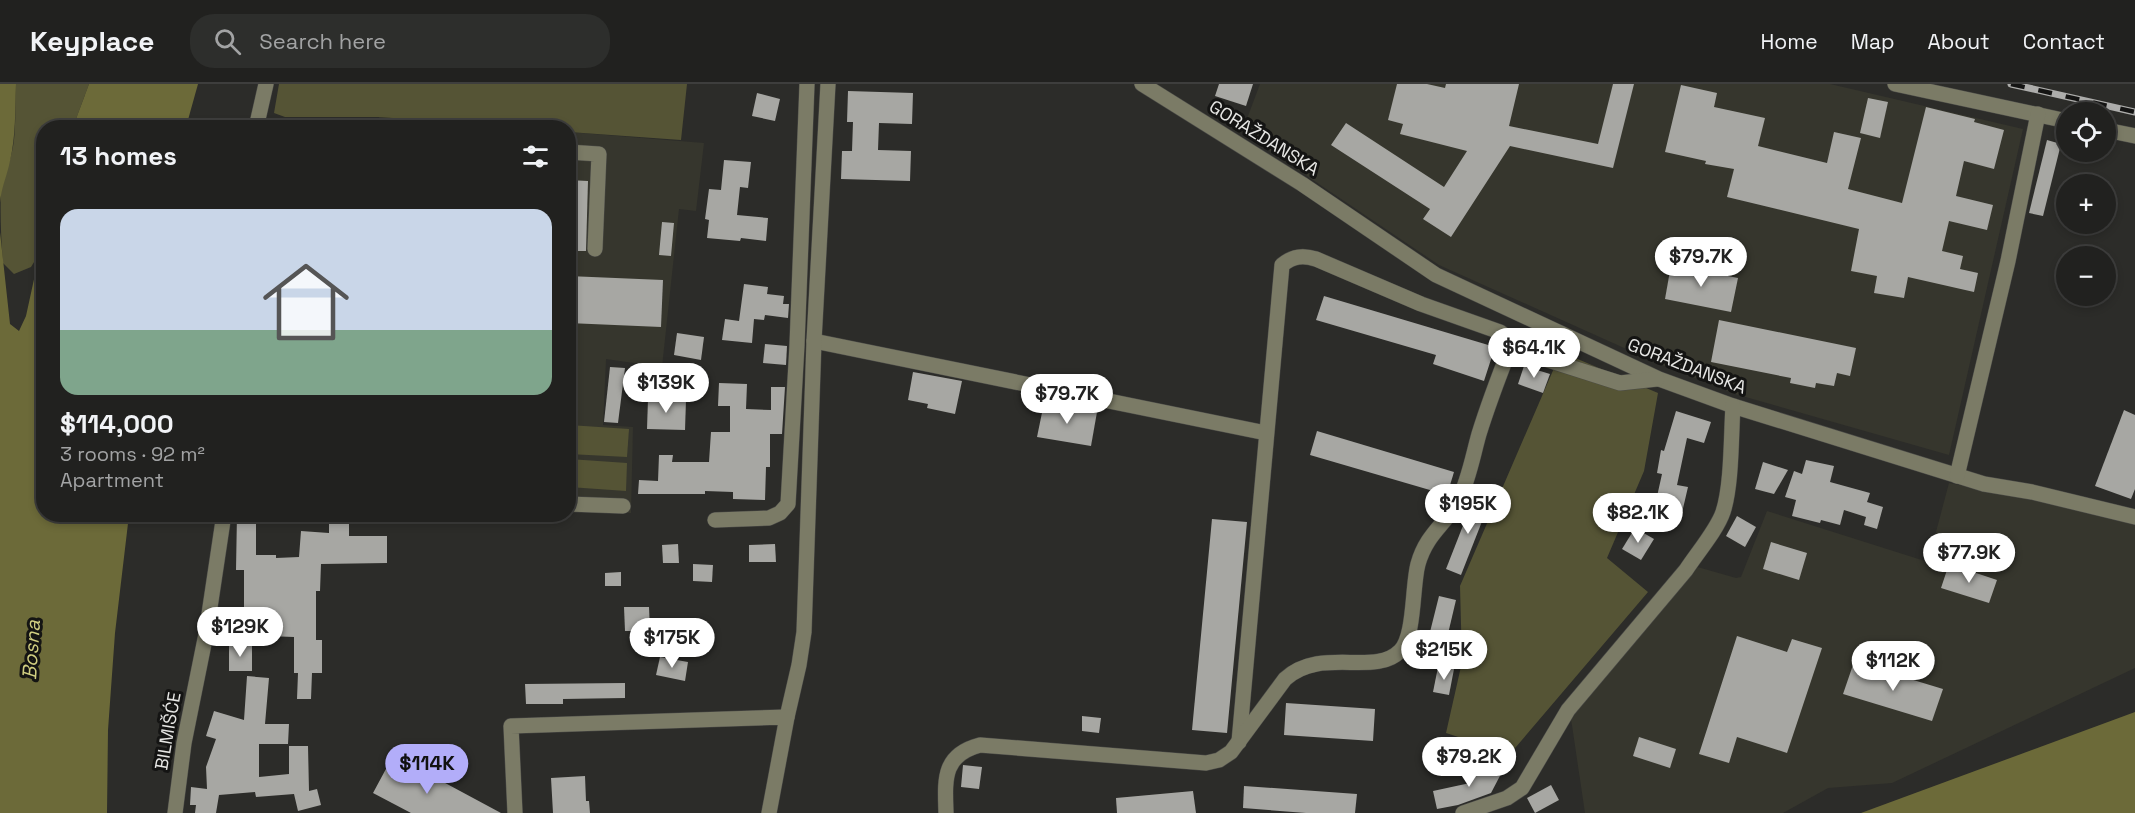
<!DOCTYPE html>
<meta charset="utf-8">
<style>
body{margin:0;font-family:"Space Grotesk",sans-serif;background:#2d2e2c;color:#f1f3f6;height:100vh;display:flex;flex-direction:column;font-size:22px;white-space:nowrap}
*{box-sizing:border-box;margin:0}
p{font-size:20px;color:#a2a3a4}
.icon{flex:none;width:33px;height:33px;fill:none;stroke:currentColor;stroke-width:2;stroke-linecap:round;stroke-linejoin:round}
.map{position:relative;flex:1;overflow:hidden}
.panel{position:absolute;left:36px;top:36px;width:540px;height:402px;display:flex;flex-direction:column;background:#21211f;border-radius:24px;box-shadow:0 3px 9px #0003,0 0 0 2px #3e3e3d}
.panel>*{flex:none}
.buttons{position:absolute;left:2056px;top:18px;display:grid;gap:12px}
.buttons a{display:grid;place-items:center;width:60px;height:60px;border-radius:50%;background:#21211f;box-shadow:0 3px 9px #0003,0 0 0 2px #3e3e3d;font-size:30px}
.price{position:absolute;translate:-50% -51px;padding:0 14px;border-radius:21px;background:#fff;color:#222;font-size:20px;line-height:39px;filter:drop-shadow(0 2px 3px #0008)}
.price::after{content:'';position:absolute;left:50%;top:36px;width:18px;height:14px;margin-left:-9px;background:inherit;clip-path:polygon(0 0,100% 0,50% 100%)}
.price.on{background:#b2adf9;color:#111}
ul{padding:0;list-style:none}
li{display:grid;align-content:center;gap:12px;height:318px;padding:0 24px}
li+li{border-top:2px solid #3e3e3d}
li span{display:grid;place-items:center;height:186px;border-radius:18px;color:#555}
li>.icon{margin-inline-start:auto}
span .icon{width:108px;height:108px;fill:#fffc;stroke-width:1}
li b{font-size:26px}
h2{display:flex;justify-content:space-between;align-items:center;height:72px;padding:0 24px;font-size:26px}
header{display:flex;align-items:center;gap:36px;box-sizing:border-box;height:84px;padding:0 30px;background:#21211f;border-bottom:2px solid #3e3e3d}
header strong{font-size:28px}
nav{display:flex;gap:33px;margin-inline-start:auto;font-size:21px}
.search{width:420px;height:54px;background:#2d2e2c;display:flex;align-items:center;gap:15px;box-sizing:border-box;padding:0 21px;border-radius:24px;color:#a2a3a4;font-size:22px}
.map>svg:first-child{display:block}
.built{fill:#36362d}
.green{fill:#555435}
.water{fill:#6c6a39}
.building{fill:#a7a7a3}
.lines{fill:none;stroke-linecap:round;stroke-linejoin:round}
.minor-casing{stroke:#4a4a47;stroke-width:16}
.minor{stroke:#7b7b66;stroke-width:15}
.rail-casing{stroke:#adadab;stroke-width:7}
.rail{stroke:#141413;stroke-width:4.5;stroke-dasharray:14;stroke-linecap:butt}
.labels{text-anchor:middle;stroke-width:6;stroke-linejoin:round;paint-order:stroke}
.street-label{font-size:18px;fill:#e6e6e4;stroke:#141413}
.water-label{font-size:20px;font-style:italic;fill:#d0ce81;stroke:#141413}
</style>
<header>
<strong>Keyplace</strong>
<div class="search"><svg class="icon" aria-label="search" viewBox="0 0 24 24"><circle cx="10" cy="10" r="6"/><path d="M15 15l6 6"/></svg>Search here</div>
<nav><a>Home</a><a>Map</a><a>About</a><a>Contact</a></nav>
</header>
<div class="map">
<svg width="2135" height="729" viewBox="0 0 2135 729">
<rect width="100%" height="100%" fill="#2c2c29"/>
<!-- built -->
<g class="built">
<polygon points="1260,0 1830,0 2023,45 1949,371 1735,310 1662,281 1439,181 1242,48"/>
<polygon points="379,33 513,43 379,44"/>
<polygon points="569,48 704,59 696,127 679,125 662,283 606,275 603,341 633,343 631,429 569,427"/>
<polygon points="1949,399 2022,413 2135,427 2135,584 1892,699 1828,704 1783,729 1585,729 1570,628 1687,480 1736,494 1741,493 1767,427 1928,478"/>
</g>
<!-- green -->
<g class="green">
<path d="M16 0H89L73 43 44 44 42 165 31 183 14 190 3 179C1 156 0 129 1 105 5 88 12 74 14 56 16 37 15 18 16 0Z"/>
<polygon points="279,0 687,0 681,56 569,48 568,44 513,43 379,33 285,33 274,29"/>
<polygon points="1561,268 1658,309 1644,387 1607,474 1648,508 1510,670 1446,649 1462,578 1460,502"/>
<polygon points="569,341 629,345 627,373 569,370"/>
<polygon points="569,375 627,379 626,407 569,403"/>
</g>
<!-- water -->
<g class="water">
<path d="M0 0H16C15 26 16 52 10 77 7 92 1 104 0 119Z"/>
<polygon points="89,0 198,0 186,43 73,43"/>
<polygon points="0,148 10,240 19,247 26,232 43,154 44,430 129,431 115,549 108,646 107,729 0,729"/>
<polygon points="2135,628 2135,729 1861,729"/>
</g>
<!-- building -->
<g class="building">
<polygon points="1219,0 1253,0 1246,22 1215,12"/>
<polygon points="1397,0 1427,0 1445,4 1446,0 1519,0 1509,42 1598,60 1613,0 1634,0 1613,84 1510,62 1451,153 1423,135 1430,125 1331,61 1346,39 1444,103 1467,67 1400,50 1403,40 1388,36"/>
<polygon points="1681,1 1717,9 1714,23 1765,34 1758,62 1827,79 1834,48 1861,54 1848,105 1902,119 1926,23 1975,35 1974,38 2004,46 1994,85 1964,77 1956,112 1993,121 1987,146 1949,137 1942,167 1963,172 1960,185 1978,189 1974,208 1908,193 1904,214 1874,209 1877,192 1851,187 1859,145 1727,113 1734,85 1705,80 1706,77 1665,68"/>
<polygon points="848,7 913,9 912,40 879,39 878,66 911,67 910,97 841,95 842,67 852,67 853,38 847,38"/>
<polygon points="757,9 780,15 775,37 752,32"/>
<polygon points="1868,14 1888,18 1880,54 1860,49"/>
<polygon points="2047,56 2061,60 2043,132 2029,129"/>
<polygon points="724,76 751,78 748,104 740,103 737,131 768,134 766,157 741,154 740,157 707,154 709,136 705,135 709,105 721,106"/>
<polygon points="568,96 588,97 586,167 568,167"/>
<polygon points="662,138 674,139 671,172 659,171"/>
<polygon points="1671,181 1738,194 1731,228 1665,215"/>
<polygon points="568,192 663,196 661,243 568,239"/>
<polygon points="744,200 768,203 767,210 784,212 783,220 789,220 788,234 765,231 764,236 754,235 752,259 722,256 725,235 739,237"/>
<polygon points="1324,212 1495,263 1484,297 1433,280 1436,271 1316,236"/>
<polygon points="1719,236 1856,264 1850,292 1837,289 1834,302 1816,299 1815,304 1790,299 1791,294 1711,278"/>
<polygon points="677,249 704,253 701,276 674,271"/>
<polygon points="765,260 787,262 786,281 763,279"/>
<polygon points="1524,282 1550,290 1543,309 1518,300"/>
<polygon points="610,283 625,284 618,339 604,338"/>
<polygon points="913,288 962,297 955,330 927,324 928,320 908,316"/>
<polygon points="719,299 747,300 746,325 771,326 771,303 785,303 782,350 770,350 770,383 766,383 765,416 733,415 733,408 705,407 705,410 638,410 639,396 658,397 659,371 673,371 672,378 709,378 711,348 730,348 730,322 718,322"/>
<polygon points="648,315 686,316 685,346 647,345"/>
<polygon points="1044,319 1097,328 1091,362 1037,353"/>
<polygon points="2124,326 2135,331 2135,405 2131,415 2095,402"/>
<polygon points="1676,327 1711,338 1704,359 1687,354 1677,401 1688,403 1681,433 1654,426 1662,390 1657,389 1661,366 1664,367"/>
<polygon points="1317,347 1454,388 1447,411 1310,371"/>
<polygon points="1806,376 1834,382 1830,398 1870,409 1867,418 1883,423 1877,445 1864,441 1866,433 1844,426 1840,441 1821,436 1820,439 1792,432 1796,416 1785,413 1794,387 1802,390"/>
<polygon points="1763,378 1788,386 1774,410 1755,405"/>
<polygon points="1475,411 1490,417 1461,491 1446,485"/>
<polygon points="237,430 256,430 256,471 276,471 276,474 299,473 301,447 329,449 329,430 349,430 349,452 387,452 387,479 321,480 320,507 316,507 316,556 322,556 322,589 312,589 311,615 297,615 298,589 294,589 294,553 244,551 244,486 236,486"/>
<polygon points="1737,432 1756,443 1745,463 1726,452"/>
<polygon points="1212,435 1247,438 1227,649 1192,646"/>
<polygon points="1635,444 1654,455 1641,476 1622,465"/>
<polygon points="1771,458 1807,469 1799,496 1763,485"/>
<polygon points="678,460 679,479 663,479 662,461"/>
<polygon points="775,460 776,478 749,478 749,461"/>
<polygon points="693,480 713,481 712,498 693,497"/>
<polygon points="1949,480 1997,496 1989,519 1941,504"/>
<polygon points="621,488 621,502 605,502 605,489"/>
<polygon points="1439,512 1456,516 1447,554 1429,552"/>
<polygon points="624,523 649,523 650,547 625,547"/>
<polygon points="1737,552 1787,568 1792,555 1822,564 1787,669 1737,653 1729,679 1699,670"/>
<rect x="229" y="560" width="23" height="27"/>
<polygon points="660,573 688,578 685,597 656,591"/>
<polygon points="1854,578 1943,605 1932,637 1843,610"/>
<polygon points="1438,583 1454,585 1449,611 1433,608"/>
<polygon points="247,592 269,594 265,640 289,640 288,660 259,660 259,693 289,690 289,662 308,662 309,707 317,705 321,721 298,727 294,710 256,713 255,708 219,711 216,729 195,729 196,721 190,721 191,703 207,705 206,683 216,655 206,652 214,627 244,636"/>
<polygon points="625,599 625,614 563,615 563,620 526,620 525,600"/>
<polygon points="1286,619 1375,625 1373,657 1284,651"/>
<polygon points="1082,632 1101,634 1099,649 1082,647"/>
<polygon points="1639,653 1676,665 1670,684 1633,672"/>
<polygon points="1480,678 1502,688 1491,709 1458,721 1437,725 1433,707 1470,699"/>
<polygon points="963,681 982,683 979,705 961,703"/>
<polygon points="387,683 415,697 421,686 501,729 411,729 373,709"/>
<polygon points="585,692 586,717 589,717 590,729 553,729 551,694"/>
<polygon points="1551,701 1559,716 1535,729 1527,714"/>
<polygon points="1244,702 1357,710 1355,729 1306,729 1243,724"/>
<polygon points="1193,707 1196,729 1117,729 1116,714"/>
</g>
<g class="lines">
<defs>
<g id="minor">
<polyline points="1142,0 1302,100 1436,191 1659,295 1733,322 1984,400 2032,408 2135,433"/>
<polyline points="1895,0 2067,37"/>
<polyline points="256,44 266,0"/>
<polyline points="2106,46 2135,52"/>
<polyline points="568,68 599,70 595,165"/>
<polyline points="814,257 1266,349"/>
<polyline points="1957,392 2008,177 2038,30"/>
<polyline points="568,420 623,422"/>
<polyline points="715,436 769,434 780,429 788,420 797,261 807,0"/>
<polyline points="787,633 799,581 804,548 814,257 828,0"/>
<path d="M1239 658 1282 181C1293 172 1303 171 1316 175L1421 220 1500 248 1508 254 1510 264"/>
<polyline points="175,729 184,659 206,550 224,430"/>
<polyline points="515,729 511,642 787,633 769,729"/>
<path d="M946 729C945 696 942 671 980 661L1206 679 1219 676 1231 668 1285 595C1321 562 1375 593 1400 567 1415 553 1412 502 1418 480 1427 448 1447 440 1459 415 1469 395 1473 371 1479 350 1488 321 1499 292 1510 264L1620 299 1657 295"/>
<path d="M1463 729 1507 714 1522 704 1568 626 1686 486C1697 469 1717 446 1723 428 1732 401 1731 351 1733 322"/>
</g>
</defs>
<!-- minor casing -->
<use href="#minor" class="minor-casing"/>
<!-- minor -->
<use href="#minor" class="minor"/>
<defs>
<polyline id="rail" points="2011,0 2135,28"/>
</defs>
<!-- rail casing -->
<use href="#rail" class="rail-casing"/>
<!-- rail -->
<use href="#rail" class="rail"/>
</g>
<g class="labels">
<!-- street labels -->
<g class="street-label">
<text transform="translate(1264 54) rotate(32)" y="6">GORAŽDANSKA</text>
<text transform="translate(1687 282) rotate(21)" y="6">GORAŽDANSKA</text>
<text transform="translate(168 647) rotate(-80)" y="6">BILMIŠĆE</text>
</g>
<!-- water labels -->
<g class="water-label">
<text transform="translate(31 566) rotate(-86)" y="7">Bosna</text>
</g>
</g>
</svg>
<div class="buttons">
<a><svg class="icon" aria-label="locate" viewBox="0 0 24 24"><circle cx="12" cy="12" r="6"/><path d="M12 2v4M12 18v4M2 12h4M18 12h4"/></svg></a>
<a>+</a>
<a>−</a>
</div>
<b class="price" style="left:1701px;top:204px">$79.7K</b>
<b class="price" style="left:1534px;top:295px">$64.1K</b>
<b class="price" style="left:666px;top:330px">$139K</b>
<b class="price" style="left:1067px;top:341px">$79.7K</b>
<b class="price" style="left:1468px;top:451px">$195K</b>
<b class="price" style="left:1638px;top:460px">$82.1K</b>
<b class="price" style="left:1969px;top:500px">$77.9K</b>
<b class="price" style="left:240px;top:574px">$129K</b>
<b class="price" style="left:672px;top:585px">$175K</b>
<b class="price" style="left:1444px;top:597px">$215K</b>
<b class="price" style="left:1893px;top:608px">$112K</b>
<b class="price" style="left:1469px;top:704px">$79.2K</b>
<b class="price on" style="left:427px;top:711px">$114K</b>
<section class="panel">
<h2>13 homes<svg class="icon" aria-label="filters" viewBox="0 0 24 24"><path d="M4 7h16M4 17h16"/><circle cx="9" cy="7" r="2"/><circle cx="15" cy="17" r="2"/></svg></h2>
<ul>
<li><span style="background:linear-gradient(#c9d6e8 65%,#7fa58c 0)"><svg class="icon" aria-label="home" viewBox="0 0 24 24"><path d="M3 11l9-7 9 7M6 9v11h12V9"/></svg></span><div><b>$114,000</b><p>3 rooms · 92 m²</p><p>Apartment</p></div></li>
</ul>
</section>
</div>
